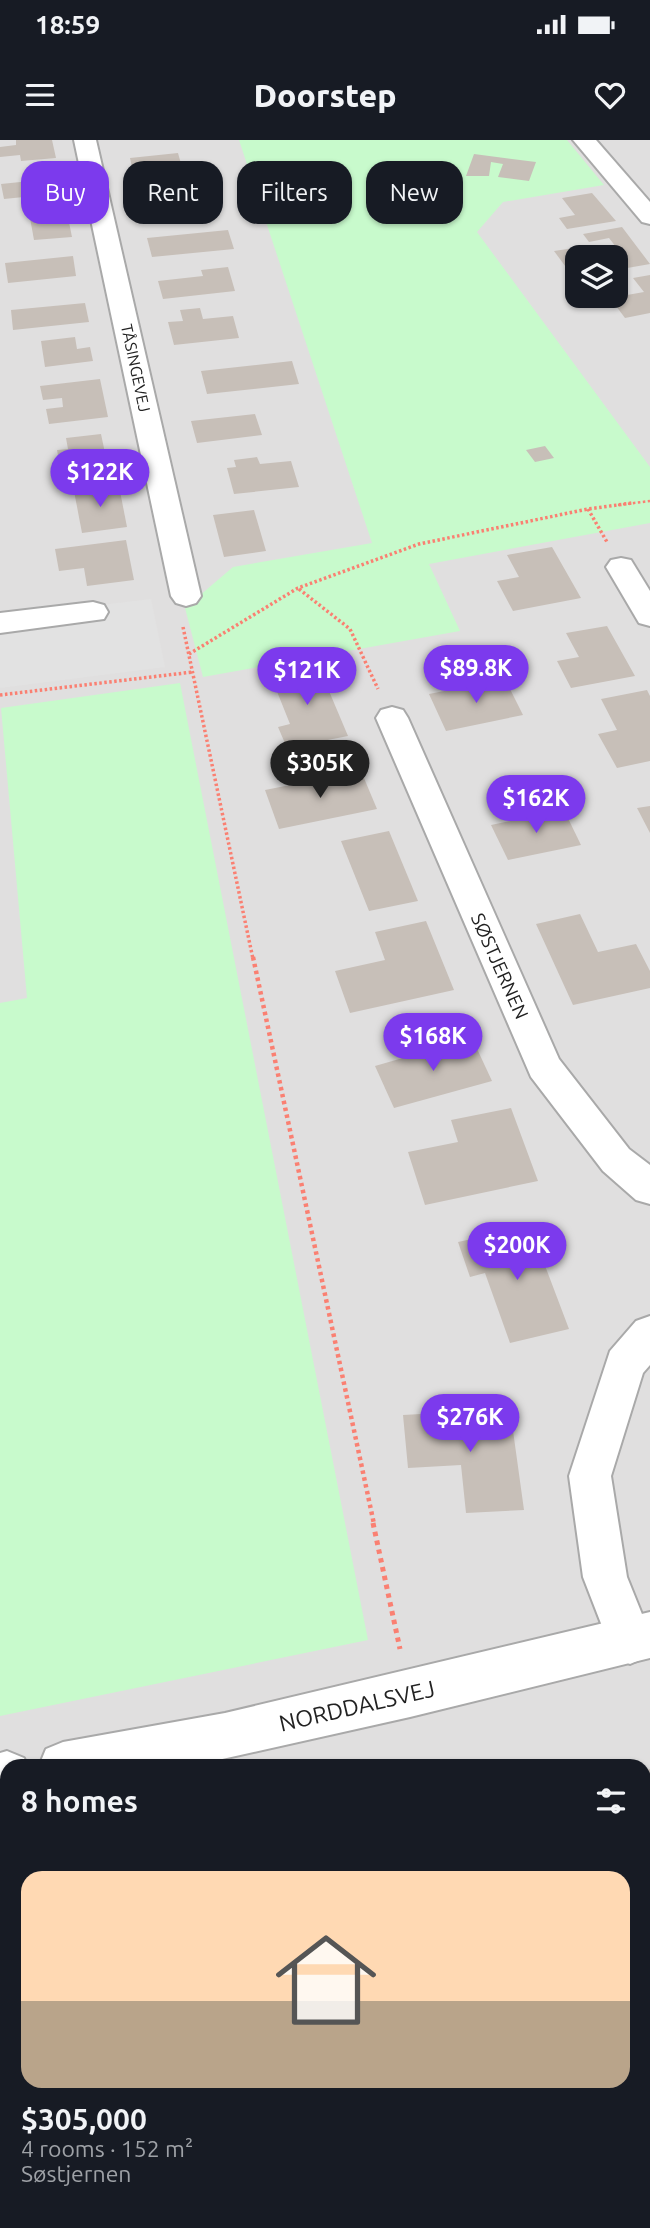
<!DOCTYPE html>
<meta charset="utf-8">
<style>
body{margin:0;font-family:Ubuntu,sans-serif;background:#242831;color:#f1f3f6;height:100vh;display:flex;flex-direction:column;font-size:26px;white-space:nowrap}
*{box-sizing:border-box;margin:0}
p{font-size:23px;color:#9ea1a6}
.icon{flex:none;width:38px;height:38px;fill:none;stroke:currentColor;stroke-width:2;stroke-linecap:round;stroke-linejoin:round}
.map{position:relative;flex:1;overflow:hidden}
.side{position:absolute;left:0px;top:1619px;width:651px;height:471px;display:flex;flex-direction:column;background:#171b24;border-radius:21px 21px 0 0;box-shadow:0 2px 5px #0004}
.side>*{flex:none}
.guide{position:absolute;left:21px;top:21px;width:609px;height:63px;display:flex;gap:14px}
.fabs{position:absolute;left:565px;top:105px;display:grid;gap:14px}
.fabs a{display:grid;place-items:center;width:63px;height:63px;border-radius:14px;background:#171b24;box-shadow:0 2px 5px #0004;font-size:35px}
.price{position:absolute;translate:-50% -60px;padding:0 16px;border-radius:24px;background:#7c3aed;color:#fff;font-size:23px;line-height:46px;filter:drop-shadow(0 2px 4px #0008)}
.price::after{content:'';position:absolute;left:50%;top:42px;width:21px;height:16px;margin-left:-10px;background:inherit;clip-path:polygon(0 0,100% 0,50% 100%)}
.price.current{background:#222;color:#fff}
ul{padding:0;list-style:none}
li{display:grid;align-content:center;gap:14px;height:371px;padding:0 21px}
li+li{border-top:2px solid #363941}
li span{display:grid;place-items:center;height:217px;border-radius:21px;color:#555}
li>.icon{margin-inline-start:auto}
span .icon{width:126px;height:126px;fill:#fffc;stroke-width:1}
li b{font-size:30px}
h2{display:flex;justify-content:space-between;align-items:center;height:84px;padding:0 21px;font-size:30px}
.chip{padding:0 24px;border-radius:21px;background:#171b24;box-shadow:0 2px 5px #0004;font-size:24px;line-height:63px}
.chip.current{background:#7c3aed;color:#fff}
.status{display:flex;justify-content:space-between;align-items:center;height:49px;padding:0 35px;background:#171b24;direction:ltr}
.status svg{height:19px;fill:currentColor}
header{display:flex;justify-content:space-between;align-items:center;height:91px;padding:0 21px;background:#171b24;font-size:32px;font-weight:800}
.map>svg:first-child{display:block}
.residential{fill:#e0dfdf;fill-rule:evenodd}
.park{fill:#c8facc}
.parking{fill:#e2e2e2}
.building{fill:#c7bfb8}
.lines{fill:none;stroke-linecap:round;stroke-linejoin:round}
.minor-casing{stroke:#a9a9a9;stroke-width:4}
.tertiary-casing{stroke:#a9a9a9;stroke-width:4}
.path-far3{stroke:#fa8072;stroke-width:2.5;stroke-dasharray:2.5 2.5;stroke-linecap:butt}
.path-far2{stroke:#fa8072;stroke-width:3.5;stroke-dasharray:2.5 2.5;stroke-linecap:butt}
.path-far1{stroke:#fa8072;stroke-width:4.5;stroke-dasharray:3.5 3.5;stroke-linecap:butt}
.path{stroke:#fa8072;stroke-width:5;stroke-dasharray:4.5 4.5;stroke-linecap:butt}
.minor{fill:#fff;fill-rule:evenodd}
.tertiary{fill:#fff;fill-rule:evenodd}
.labels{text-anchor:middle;stroke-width:5;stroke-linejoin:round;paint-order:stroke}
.far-street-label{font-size:16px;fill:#222;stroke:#fff}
.street-label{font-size:19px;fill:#222;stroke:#fff}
.near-street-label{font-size:23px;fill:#222;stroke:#fff}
</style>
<div class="status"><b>18:59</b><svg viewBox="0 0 49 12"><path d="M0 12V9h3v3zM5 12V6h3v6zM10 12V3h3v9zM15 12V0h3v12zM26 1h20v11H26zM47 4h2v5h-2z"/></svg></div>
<header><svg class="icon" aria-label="menu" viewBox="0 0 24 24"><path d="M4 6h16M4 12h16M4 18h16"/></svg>Doorstep<svg class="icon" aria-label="heart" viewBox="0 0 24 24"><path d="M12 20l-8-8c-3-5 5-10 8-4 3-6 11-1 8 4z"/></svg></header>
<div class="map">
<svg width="650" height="2088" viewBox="0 0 650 2088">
<rect width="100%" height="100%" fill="#f2efe9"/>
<!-- residential -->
<path class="residential" d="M0 0H650V2088H0ZM578 117H616V156H578ZM7 1626H644V2082H7Z"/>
<!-- park -->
<g class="park">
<polygon points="239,0 567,0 604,45 503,62 477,92 650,327 650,383 429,424 460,491 203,537 185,468 233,427 372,403"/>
<polygon points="180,543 368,1500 0,1576 0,863 27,858 1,568"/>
</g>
<!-- parking -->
<polygon class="parking" points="151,459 165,527 0,548 0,477"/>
<!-- building -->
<g class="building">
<polygon points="16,0 52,0 56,18 21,21 20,15 0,17 0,7 16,5"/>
<polygon points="178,13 183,31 134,36 130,18"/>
<polygon points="474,14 536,22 529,41 498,37 503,24 491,22 489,36 466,36"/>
<polygon points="57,29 63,53 4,59 1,44 30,41 28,32"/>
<polygon points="206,46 212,67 149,73 144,52"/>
<polygon points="592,53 616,81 567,89 559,78 575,75 562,58"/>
<polygon points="65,63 72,97 34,100 28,67"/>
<polygon points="622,87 650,124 616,130 616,117 578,117 578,137 574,138 554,111 581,107 586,113 616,107 609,98 589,102 583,94"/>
<polygon points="228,90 234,109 152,117 147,98"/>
<polygon points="73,116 76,136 8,143 5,123"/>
<polygon points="228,127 235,151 163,159 158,141 203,136 201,130"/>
<polygon points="650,135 650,173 625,178 610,158 644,152 633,138"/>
<polygon points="85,163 89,182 13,190 11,170"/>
<polygon points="200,168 203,179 233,176 239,198 174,205 168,182 183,181 180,170"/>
<polygon points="75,197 77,209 90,207 93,221 45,227 41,201"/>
<polygon points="292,221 299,244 207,254 201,231"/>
<polygon points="100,239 108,277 49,284 46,269 63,267 62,258 43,260 40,246"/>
<polygon points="255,274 262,295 197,303 191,281"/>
<polygon points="101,294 109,332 62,337 57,310 68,309 66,298"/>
<polygon points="545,306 554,318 535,322 526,310"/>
<polygon points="257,317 260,324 291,321 299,347 234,354 227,328 236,327 234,320"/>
<polygon points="119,346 127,387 82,393 74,351"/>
<polygon points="254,370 266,411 224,417 213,375"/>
<polygon points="126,400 134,440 87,446 84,428 59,431 55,409"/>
<polygon points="552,407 581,458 513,471 497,441 519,437 507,415"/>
<polygon points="607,486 635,536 571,548 557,521 579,517 566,493"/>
<polygon points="318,525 348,596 287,608 278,587 290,584 270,534"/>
<polygon points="505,539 523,575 446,591 429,554"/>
<polygon points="647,550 650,556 650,621 617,628 598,594 617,590 601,559"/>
<polygon points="361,631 377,669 279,689 265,650"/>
<polygon points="650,666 650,693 637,668"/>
<polygon points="564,670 581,705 508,720 491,685"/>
<polygon points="389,691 418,761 369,771 341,701"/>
<polygon points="580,774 598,812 636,804 650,831 650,848 573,865 536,784"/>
<polygon points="426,781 454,850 350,873 335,831 385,820 375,792"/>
<polygon points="472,898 492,941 394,968 375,926"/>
<polygon points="511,968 538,1041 425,1065 408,1012 458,1002 451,980"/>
<polygon points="530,1086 569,1189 510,1203 485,1133 470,1137 458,1102"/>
<polygon points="510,1269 524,1370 466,1373 461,1325 408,1328 403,1275"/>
<polygon points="650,1629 650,1780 645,1782 644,1631"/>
<polygon points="7,1772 7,1858 0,1859 0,1774"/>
<polygon points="7,1915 7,2054 0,2055 0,1916"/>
<polygon points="650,1961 650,2068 644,2069 644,1962"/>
<polygon points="198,2082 322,2082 323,2088 199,2088"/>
<polygon points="435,2082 518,2082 519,2088 436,2088"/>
</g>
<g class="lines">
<defs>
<g id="minor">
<polygon points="74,0 96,0 201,456 196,463 186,466 176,463 171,456"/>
<polygon points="573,0 596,0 650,62 650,84 642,82"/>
<polygon points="621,418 631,420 650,451 650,486 639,483 606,427 611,420"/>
<polygon points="93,462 104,465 108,472 104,479 0,493 0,473"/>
<polygon points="392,567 403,570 408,578 559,919 629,1009 650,1025 650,1064 636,1060 603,1031 531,937 376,578 381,570"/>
<polygon points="650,1176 650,1225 643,1233 611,1336 627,1437 650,1494 650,1508 646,1517 630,1524 614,1517 583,1437 569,1336 610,1211 636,1181"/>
<rect x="85" y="2082" width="54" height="6"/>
</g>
<g id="tertiary">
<polygon points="650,1472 650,1518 410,1577 191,1626 39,1626 46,1609 63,1602 225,1573"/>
<polygon points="7,1611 24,1618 27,1626 7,1626 7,1659 0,1661 0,1613"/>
</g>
</defs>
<!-- minor casing -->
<use href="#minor" class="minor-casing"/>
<!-- tertiary casing -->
<use href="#tertiary" class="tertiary-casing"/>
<!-- path-far3 -->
<polyline class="path-far3" points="618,365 650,361"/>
<!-- path-far2 -->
<g class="path-far2">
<polyline points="588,369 607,402"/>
<polyline points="299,449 350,489 378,549"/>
<polyline points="183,487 253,819"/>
<polyline points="189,514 298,448 419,404 588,369 632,363"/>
<polyline points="0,555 193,532"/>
</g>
<!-- path-far1 -->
<polyline class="path-far1" points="253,817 374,1384"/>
<!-- path -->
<polyline class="path" points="373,1383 400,1509"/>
<!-- minor -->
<use href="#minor" class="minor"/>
<!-- tertiary -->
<use href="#tertiary" class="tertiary"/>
</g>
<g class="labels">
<!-- far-street labels -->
<g class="far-street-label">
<text transform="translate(136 228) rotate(78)" y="6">TÅSINGEVEJ</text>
</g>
<!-- street labels -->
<g class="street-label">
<text transform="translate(500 826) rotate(66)" y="7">SØSTJERNEN</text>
</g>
<!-- near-street labels -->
<g class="near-street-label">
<text transform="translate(357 1566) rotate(-13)" y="8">NORDDALSVEJ</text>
</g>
</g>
</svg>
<div class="fabs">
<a><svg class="icon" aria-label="layers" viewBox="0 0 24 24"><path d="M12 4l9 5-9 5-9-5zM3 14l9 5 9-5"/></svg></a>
</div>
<b class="price" style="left:100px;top:369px">$122K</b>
<b class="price" style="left:476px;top:565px">$89.8K</b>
<b class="price" style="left:307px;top:567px">$121K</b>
<b class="price current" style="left:320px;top:660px">$305K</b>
<b class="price" style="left:536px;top:695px">$162K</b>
<b class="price" style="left:433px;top:933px">$168K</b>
<b class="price" style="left:517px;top:1142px">$200K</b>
<b class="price" style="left:470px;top:1314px">$276K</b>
<div class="guide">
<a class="chip current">Buy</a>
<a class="chip">Rent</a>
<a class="chip">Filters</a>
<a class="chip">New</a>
</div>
<section class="side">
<h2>8 homes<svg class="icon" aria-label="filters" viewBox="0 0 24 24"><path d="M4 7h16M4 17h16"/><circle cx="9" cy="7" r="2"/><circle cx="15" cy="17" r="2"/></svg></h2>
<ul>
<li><span style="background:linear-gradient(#ffd9b3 60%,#b9a48a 0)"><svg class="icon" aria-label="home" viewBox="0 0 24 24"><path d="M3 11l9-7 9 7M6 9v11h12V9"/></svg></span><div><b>$305,000</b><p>4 rooms · 152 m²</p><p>Søstjernen</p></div></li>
</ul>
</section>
</div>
